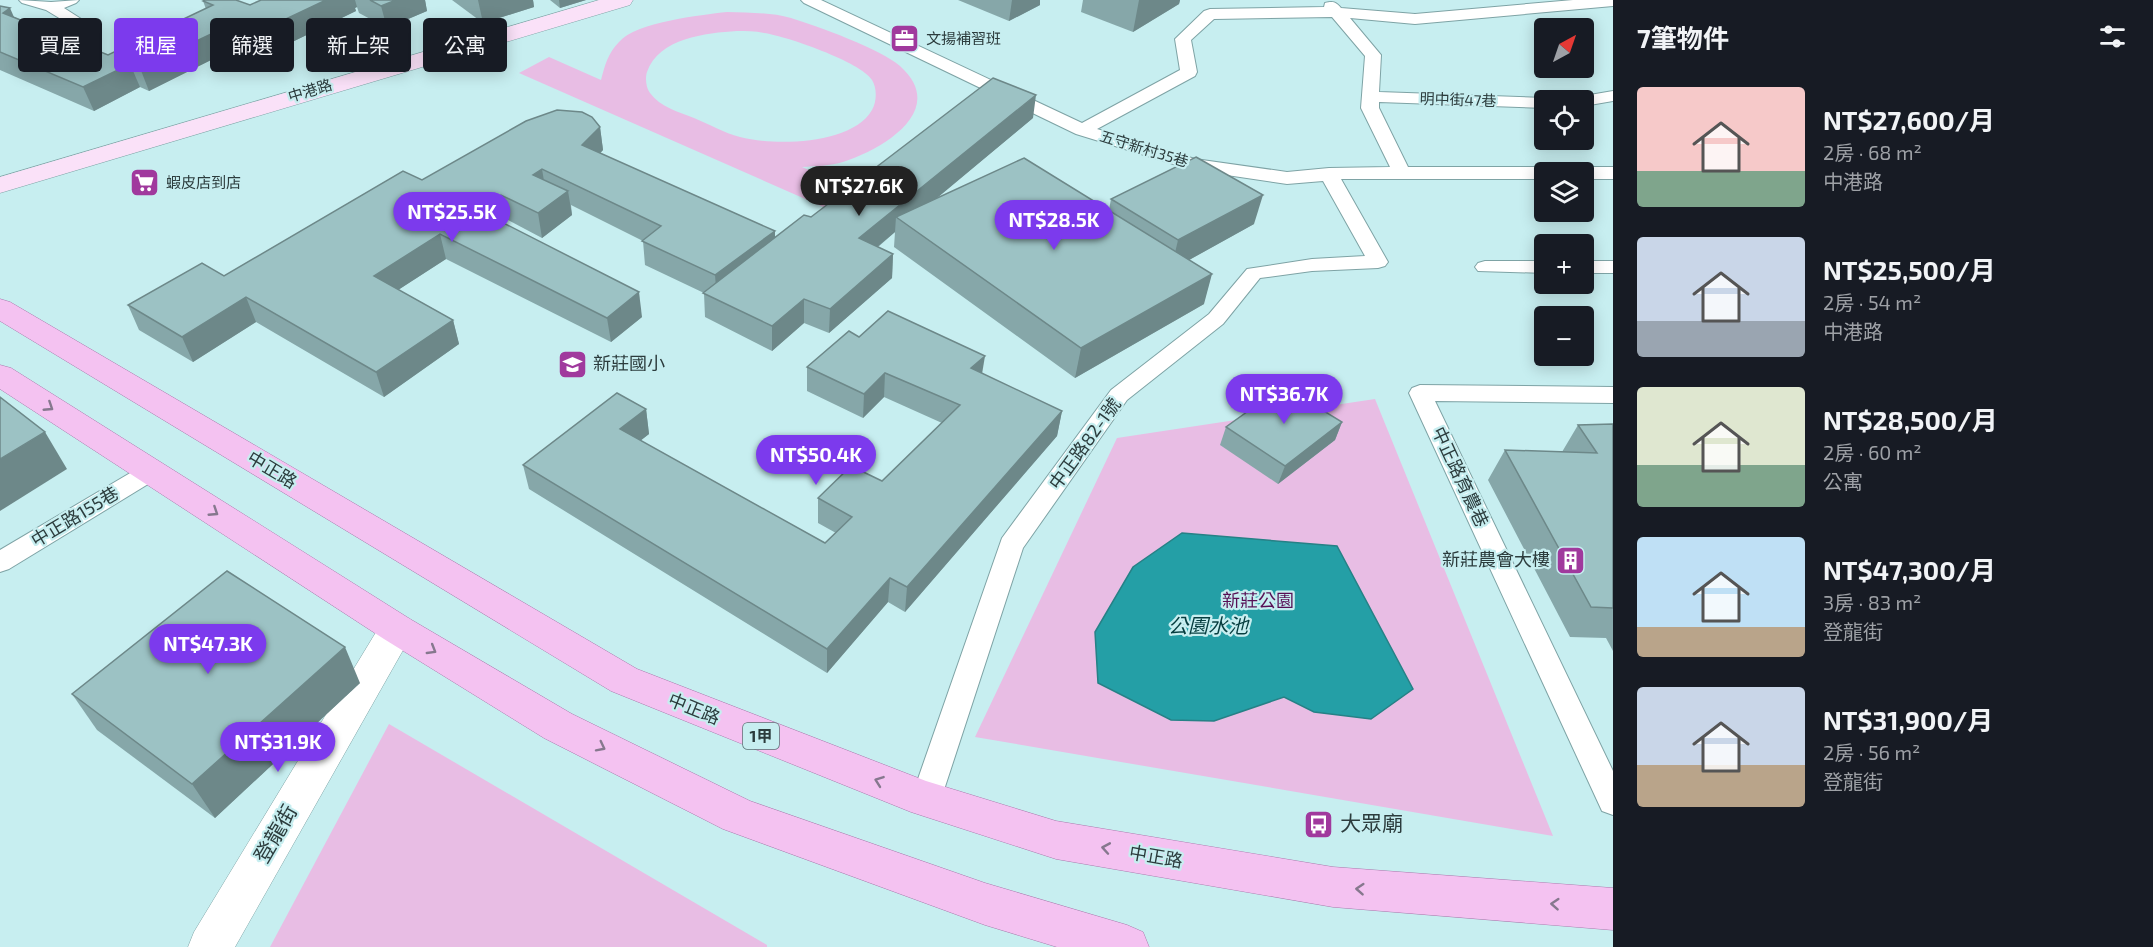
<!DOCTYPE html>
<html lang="zh-TW">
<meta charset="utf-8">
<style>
body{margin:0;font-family:"Exo 2","Noto Sans TC",sans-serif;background:#242831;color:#f1f3f6;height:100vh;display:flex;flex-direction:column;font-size:22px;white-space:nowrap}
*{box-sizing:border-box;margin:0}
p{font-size:20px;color:#9ea1a6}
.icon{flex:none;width:33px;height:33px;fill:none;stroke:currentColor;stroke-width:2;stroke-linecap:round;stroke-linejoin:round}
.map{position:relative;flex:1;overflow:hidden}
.panel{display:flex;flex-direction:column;background:#171b24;width:540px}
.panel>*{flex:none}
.banner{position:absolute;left:18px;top:18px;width:570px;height:54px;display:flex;gap:12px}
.needle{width:39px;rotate:40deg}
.controls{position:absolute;left:1534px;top:18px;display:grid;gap:12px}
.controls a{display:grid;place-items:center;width:60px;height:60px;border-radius:6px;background:#171b24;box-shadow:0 3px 15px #0003;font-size:30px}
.price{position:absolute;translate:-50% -51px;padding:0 14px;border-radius:21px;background:#7c3aed;color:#fff;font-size:20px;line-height:39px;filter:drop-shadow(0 2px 3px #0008)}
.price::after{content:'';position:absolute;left:50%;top:36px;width:18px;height:14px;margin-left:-9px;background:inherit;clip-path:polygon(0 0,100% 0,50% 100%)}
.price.on{background:#222;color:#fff}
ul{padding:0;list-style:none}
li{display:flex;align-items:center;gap:18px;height:150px;padding:0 24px}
li span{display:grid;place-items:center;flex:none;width:168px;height:120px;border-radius:6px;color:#555}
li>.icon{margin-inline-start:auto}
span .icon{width:72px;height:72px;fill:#fffc;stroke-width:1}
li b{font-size:26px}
h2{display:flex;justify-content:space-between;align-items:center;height:72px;padding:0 24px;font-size:26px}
.pill{padding:0 21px;border-radius:6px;background:#171b24;box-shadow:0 3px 15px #0003;font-size:21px;line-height:54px}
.pill.on{background:#7c3aed;color:#fff}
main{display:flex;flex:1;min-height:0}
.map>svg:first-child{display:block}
.green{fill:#e8bde4;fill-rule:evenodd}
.water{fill:#249fa6;stroke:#268186;stroke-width:1.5}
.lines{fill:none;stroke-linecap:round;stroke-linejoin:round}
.lane-casing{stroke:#7ea3a5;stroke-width:2}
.street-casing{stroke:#7ea3a5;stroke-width:1}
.secondary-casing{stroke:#7ea3a5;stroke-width:1}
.primary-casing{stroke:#a979ac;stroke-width:1}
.lane{fill:#fff;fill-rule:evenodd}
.street{fill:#fff;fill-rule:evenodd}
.secondary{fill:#fae1f8;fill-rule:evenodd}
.primary{fill:#f4c2f1;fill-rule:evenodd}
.wall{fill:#86a7a9}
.shaded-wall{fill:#6d8889}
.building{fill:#9cc2c4;stroke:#6d8889;stroke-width:1.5}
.oneway{stroke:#86788e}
.labels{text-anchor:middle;stroke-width:4.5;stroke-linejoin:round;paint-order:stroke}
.far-poi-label{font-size:15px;fill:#2c3c3d;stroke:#c7eef0;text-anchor:start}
.far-street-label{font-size:15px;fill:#2c3c3d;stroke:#c7eef0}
.shield{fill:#c7eef0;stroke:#5a7173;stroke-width:1.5}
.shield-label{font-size:16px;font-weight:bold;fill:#2c3c3d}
.poi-label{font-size:18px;fill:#2c3c3d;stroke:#c7eef0;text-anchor:start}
.street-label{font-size:18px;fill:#2c3c3d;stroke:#c7eef0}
.park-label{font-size:18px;fill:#571055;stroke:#c7eef0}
.water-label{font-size:20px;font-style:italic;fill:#063d3f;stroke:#c7eef0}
.near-poi-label{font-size:21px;fill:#2c3c3d;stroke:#c7eef0;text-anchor:start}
.near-street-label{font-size:21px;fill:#2c3c3d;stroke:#c7eef0}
</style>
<main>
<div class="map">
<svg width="1613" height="947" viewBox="0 0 1613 947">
<rect width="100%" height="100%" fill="#c7eef0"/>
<!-- green -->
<g class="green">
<path d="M727 12C748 13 770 12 791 18 817 26 881 49 900 66 949 110 883 149 843 162 831 166 815 166 802 167L852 189 828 209 519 73 549 57 601 80C605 65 608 53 619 42 636 22 701 15 727 12ZM737 31C746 31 755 31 764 33 786 36 861 62 872 80 877 88 877 101 872 110 852 145 774 146 740 137 724 133 709 124 694 118 679 112 660 107 650 93 646 88 645 78 647 72 659 38 706 33 737 31Z"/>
<polygon points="1375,399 1553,836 975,737 1117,438"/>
<polygon points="389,724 767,945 767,947 270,947"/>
</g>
<!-- water -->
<polygon class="water" points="1182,533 1337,546 1413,689 1371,719 1314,712 1284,697 1214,721 1171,720 1098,683 1095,632 1133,567"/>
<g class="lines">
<defs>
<g id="lane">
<polygon points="19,0 51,2 79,0 76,3 64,8 89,24 87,27 0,65 0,54 69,24 46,10 22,3"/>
<path d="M801 0H821L1082 123 1180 70 1175 39 1204 11 1210 9 1324 7 1325 3C1333 1 1336 2 1341 8L1415 14 1573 0H1613V6L1415 24 1350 18 1381 55 1379 92 1545 98 1552 100H1545V108L1379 102V108L1408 167H1545L1552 169 1554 172H1545V179H1341L1388 262 1385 266 1378 268 1312 271 1260 278 1223 324 1127 400 1023 548 941 799 937 808 926 812 915 808 911 799 1002 538 1111 390 1209 314 1247 269 1312 259 1365 256 1323 181 1287 184 1193 170 1076 134 804 3ZM1332 17 1365 56 1361 108 1390 167 1329 168 1287 172 1195 159 1097 129 1195 76 1197 72 1191 40 1214 19Z"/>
<polygon points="1613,91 1613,101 1584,106 1584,100 1576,100 1578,97"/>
<polygon points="1584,167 1613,167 1613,179 1584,179 1584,172 1575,172 1577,169"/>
<polygon points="1485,261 1545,261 1545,273 1478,271 1475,267 1478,263"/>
<rect x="1584" y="261" width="29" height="12"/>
<polygon points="1420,385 1613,387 1613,403 1435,401 1613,771 1613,815 1602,811 1409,393 1412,388"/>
<polygon points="150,463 158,466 162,472 158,478 9,569 0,572 0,550 142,466"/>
</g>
<polygon id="street" points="397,614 410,619 415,629 235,947 188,947 194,932 384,619"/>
<polygon id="secondary" points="599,0 633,0 630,5 0,193 0,177"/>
<g id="primary">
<polygon points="0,299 10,302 637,669 926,781 1056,821 1333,867 1613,888 1613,930 1333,907 1056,859 911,812 611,691 0,321"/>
<polygon points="0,365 11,368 410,619 572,714 750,801 985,883 1127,925 1143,932 1149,947 1057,947 985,925 723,829 544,738 384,639 0,389"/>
</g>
</defs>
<!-- lane casing -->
<use href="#lane" class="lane-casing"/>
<!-- street casing -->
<use href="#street" class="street-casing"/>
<!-- secondary casing -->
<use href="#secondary" class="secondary-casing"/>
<!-- primary casing -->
<use href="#primary" class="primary-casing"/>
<!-- lane -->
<use href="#lane" class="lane"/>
<!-- street -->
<use href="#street" class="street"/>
<!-- secondary -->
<use href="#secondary" class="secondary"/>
<!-- primary -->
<use href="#primary" class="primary"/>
</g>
<!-- wall -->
<g class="wall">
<polygon points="261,0 425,0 427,11 387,28 359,13 357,7 355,8 356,11 245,65 221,55 149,91 140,87 94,111 0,70 0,6 14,17 108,55 206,9 203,1 250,5"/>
<polygon points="452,0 533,0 534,7 483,23"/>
<polygon points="550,0 586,0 560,8"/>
<polygon points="958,0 1040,0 1040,5 1009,21"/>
<polygon points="1083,0 1180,0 1179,4 1133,32 1081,12"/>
<polygon points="1033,118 935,199 1109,210 1111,199 1254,224 1189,260 1204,304 1075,378 894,247 895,232 878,247 893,254 892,278 829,333 804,323 772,351 705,317 704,293 645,265 643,241 571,205 572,215 542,238 506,219 501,222 642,317 611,342 446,259 398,290 453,320 459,344 384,397 256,322 193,362 139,330 128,305 224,276 422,180 600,127 603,150 600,153 775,237 811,217"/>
<polygon points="859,337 982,374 1062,411 1057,436 905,612 888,602 827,673 529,489 523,465 646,409 649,434 640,441 825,543 836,533 818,523 818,498 882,481 942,423 884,397 863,418 807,391 807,367"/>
<polygon points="1342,422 1335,440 1278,484 1220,445 1226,427"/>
<polygon points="1613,424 1613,651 1606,638 1570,637 1488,480 1505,450 1562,452 1578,425"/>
<polygon points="360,683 215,818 97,730 72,694"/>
</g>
<!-- shaded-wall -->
<g class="shaded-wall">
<polygon points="326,0 355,0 357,7 355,8 356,11 245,65 237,42"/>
<polygon points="396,0 425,0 427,11 387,28 381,6"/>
<polygon points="478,0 533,0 534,7 483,23"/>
<polygon points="559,0 586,0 560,8"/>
<polygon points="1012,0 1040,0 1040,5 1009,21"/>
<polygon points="1139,0 1180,0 1179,4 1133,32"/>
<polygon points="10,8 20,31 3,13"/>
<polygon points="213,33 221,55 149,91 140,68"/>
<polygon points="130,64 140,87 94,111 83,87"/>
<polygon points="1036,95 1033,118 906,224 896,217 895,232 858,263 859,238"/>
<polygon points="600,127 603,150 585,169 582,145"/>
<polygon points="542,169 546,193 533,175"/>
<polygon points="568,191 572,215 542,238 538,213"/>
<polygon points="501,195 506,219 483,235 478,210"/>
<polygon points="1263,195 1254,224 1171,270 1178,240"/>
<polygon points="775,231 775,255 717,300 715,275"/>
<polygon points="440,234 446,259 381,301 374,276"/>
<polygon points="893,254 892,278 829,333 830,309"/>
<polygon points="1212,274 1204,304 1075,378 1081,348"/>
<polygon points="639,292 642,317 611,342 607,318"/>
<polygon points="246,297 256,322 193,362 182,337"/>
<polygon points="804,299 804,323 772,351 772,326"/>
<polygon points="453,320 459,344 384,397 376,372"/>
<polygon points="985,356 981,380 971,368"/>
<polygon points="885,373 884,397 863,418 864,394"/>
<polygon points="646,409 649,434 623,454 620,429"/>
<polygon points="1062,411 1057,436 905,612 907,587"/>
<polygon points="1342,422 1335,440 1278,484 1285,466"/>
<polygon points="45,432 67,469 0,511 0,459"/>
<polygon points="890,578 888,602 827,673 827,649"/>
<polygon points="345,647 360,683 215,818 192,784"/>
</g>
<!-- building -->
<g class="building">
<polygon points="205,0 236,0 250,5 261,0 326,0 237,42 213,33 140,68 130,64 83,87 0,52 0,6 10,8 3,13 108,55 213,5 203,1"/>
<polygon points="370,0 396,0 381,6"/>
<polygon points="993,78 1036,95 859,238 893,254 830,309 804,299 772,326 703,293 804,215 811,217"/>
<polygon points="557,110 582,112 592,117 600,127 582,145 775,231 715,275 642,241 661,226 542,169 533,175 568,191 538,213 501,195 478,210 639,292 607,318 440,234 374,276 453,320 376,372 246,297 182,337 128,305 202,263 224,276 403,171 422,180 526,121"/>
<polygon points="1196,157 1263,195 1178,240 1111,199"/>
<polygon points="1024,158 1212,274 1081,348 896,217"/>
<polygon points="888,311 985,356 971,368 1062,411 907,587 890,578 827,649 523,465 617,393 646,409 620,429 825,543 852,517 818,498 851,466 882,481 960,405 885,373 864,394 807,367 849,331 859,337"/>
<polygon points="1283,386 1342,422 1285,466 1226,427"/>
<polygon points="0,397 45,432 0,459"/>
<polygon points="1613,424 1613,608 1591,607 1505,450 1597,453 1578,425"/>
<polygon points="227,571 345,647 192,784 72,694"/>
</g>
<!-- one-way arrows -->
<defs><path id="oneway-chevron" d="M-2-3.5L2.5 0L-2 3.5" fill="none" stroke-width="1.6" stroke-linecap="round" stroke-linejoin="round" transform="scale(1.5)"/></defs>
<g class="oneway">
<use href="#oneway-chevron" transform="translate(49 407) rotate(33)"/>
<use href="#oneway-chevron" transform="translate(214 512) rotate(33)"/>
<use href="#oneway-chevron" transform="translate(432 650) rotate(31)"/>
<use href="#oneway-chevron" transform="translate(601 747) rotate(27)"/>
<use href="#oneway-chevron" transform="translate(879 781) rotate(-160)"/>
<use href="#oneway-chevron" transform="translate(1106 848) rotate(-170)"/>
<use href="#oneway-chevron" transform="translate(1360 889) rotate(-176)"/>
<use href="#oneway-chevron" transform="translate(1555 904) rotate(-176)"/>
</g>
<!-- icons -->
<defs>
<symbol id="office-square" viewBox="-11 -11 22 22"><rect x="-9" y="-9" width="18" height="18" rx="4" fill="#a0399d" stroke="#c7eef0"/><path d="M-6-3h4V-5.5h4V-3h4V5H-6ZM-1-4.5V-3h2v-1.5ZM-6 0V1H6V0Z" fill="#fff"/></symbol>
<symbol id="supermarket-square" viewBox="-11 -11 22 22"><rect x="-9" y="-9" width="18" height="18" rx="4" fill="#a0399d" stroke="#c7eef0"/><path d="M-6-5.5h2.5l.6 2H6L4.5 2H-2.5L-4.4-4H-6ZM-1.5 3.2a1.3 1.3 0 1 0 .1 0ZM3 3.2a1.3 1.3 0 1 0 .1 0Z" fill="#fff"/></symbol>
<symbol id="school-square" viewBox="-11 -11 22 22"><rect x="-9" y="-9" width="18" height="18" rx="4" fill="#a0399d" stroke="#c7eef0"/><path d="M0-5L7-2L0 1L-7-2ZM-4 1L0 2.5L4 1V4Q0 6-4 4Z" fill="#fff"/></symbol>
<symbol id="building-square" viewBox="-11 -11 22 22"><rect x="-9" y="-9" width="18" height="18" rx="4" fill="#a0399d" stroke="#c7eef0"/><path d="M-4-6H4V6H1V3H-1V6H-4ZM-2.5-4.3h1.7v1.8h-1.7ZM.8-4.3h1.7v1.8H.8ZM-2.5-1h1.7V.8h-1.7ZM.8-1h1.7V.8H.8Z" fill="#fff"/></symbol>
<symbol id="bus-square" viewBox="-11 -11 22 22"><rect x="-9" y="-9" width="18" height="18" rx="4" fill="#a0399d" stroke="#c7eef0"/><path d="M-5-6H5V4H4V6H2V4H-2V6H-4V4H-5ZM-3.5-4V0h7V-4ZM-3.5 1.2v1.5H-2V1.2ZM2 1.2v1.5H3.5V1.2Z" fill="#fff"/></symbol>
</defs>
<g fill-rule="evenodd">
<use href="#office-square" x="888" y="22" width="33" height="33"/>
<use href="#supermarket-square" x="128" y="166" width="33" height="33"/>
<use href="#school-square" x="556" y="348" width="33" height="33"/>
<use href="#building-square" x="1554" y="544" width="33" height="33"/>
<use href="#bus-square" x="1302" y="808" width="33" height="33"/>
</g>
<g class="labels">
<!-- far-poi labels -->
<g class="far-poi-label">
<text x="926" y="44">文揚補習班</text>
<text x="166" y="188">蝦皮店到店</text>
</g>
<!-- far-street labels -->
<g class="far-street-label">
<text transform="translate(310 91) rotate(-17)" y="5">中港路</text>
<text transform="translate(1458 100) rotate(2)" y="5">明中街47巷</text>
<text transform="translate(1144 149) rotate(17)" y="5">五守新村35巷</text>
</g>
<!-- shield labels -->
<rect class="shield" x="743" y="723" width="36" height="26" rx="4.5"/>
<g class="shield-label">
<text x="761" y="742">1甲</text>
</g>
<!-- poi labels -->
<g class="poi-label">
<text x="593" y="370">新莊國小</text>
<text x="1550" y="566" text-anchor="end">新莊農會大樓</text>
</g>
<!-- street labels -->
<g class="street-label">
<text transform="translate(1085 444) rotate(-54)" y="6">中正路82-1號</text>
<text transform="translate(272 470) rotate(31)" y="6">中正路</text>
<text transform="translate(1460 477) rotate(65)" y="6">中正路育農巷</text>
<text transform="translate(75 517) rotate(-31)" y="6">中正路155巷</text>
<text transform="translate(694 709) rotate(22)" y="6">中正路</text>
<text transform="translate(1156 857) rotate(10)" y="6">中正路</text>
</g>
<!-- park labels -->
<g class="park-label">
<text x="1258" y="607">新莊公園</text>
</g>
<!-- water labels -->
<g class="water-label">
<text x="1208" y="633">公園水池</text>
</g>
<!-- near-poi labels -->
<g class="near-poi-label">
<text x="1340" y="831">大眾廟</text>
</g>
<!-- near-street labels -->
<g class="near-street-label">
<text transform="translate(276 834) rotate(-60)" y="7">登龍街</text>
</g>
</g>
</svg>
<div class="controls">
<a><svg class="needle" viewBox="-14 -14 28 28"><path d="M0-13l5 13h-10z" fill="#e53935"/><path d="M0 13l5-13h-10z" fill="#9ea1a6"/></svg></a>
<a><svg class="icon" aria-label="locate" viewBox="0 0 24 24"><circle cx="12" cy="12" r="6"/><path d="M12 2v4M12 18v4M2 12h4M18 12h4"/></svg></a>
<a><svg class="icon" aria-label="layers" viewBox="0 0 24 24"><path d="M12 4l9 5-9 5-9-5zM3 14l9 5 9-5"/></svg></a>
<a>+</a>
<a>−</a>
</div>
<b class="price on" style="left:859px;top:217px">NT$27.6K</b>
<b class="price" style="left:452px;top:243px">NT$25.5K</b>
<b class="price" style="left:1054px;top:251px">NT$28.5K</b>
<b class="price" style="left:1284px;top:425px">NT$36.7K</b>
<b class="price" style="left:816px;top:486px">NT$50.4K</b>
<b class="price" style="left:208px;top:675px">NT$47.3K</b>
<b class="price" style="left:278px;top:773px">NT$31.9K</b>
<div class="banner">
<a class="pill">買屋</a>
<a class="pill on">租屋</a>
<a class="pill">篩選</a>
<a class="pill">新上架</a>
<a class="pill">公寓</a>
</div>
</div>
<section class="panel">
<h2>7筆物件<svg class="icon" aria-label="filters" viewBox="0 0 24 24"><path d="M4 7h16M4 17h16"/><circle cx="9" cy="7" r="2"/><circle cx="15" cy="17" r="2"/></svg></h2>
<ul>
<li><span style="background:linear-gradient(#f6c9c9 70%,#7fa58c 0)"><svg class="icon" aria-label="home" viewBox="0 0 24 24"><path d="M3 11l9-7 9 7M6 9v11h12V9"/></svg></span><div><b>NT$27,600/月</b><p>2房 · 68 m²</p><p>中港路</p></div></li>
<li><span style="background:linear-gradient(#c9d6e8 70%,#9aa5b1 0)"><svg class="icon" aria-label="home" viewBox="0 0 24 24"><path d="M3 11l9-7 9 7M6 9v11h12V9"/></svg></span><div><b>NT$25,500/月</b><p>2房 · 54 m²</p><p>中港路</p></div></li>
<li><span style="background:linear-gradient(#dfe7d0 65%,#7fa58c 0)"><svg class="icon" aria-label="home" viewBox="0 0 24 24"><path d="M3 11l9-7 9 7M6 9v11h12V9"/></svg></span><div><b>NT$28,500/月</b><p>2房 · 60 m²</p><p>公寓</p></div></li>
<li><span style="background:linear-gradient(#bfe0f5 75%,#b9a48a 0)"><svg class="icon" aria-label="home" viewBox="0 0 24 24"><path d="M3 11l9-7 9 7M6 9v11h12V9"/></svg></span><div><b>NT$47,300/月</b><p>3房 · 83 m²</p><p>登龍街</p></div></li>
<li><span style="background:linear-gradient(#c9d6e8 65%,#b9a48a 0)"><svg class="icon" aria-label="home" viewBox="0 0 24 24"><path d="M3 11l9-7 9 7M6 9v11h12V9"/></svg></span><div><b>NT$31,900/月</b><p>2房 · 56 m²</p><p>登龍街</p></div></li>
</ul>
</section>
</main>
